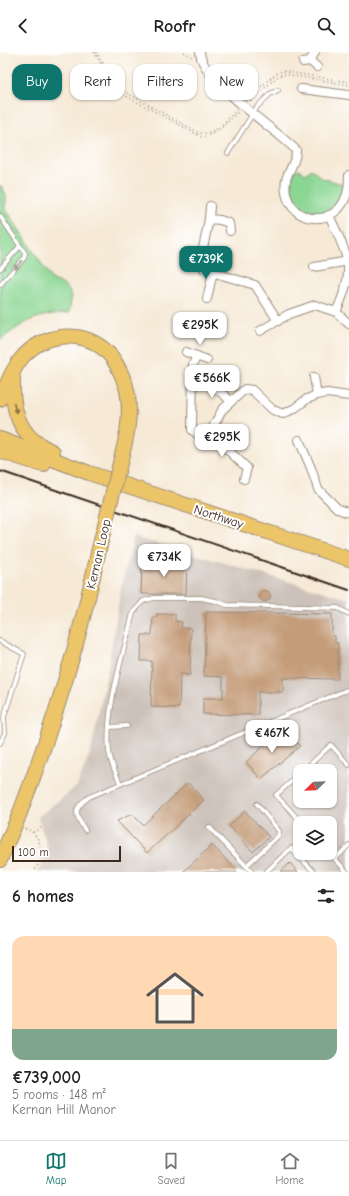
<!DOCTYPE html>
<meta charset="utf-8">
<style>
body{margin:0;font-family:"Comic Neue",sans-serif;background:#f6f6f6;color:#222;height:100vh;display:flex;flex-direction:column;font-size:15px;white-space:nowrap}
*{box-sizing:border-box;margin:0}
p{font-size:13px;color:#767676}
.icon{flex:none;width:22px;height:22px;fill:none;stroke:currentColor;stroke-width:2;stroke-linecap:round;stroke-linejoin:round}
.map{position:relative;height:820px;overflow:hidden}
.side{display:flex;flex-direction:column;background:#fff;flex:1}
.side>*{flex:none}
.guide{position:absolute;left:12px;top:12px;width:325px;height:36px;display:flex;gap:8px}
.needle{width:26px;rotate:247deg}
.fabs{position:absolute;left:293px;top:712px;display:grid;gap:8px}
.fabs a{display:grid;place-items:center;width:44px;height:44px;border-radius:8px;background:#fff;box-shadow:0 1px 3px #0004;font-size:20px}
.scale{position:absolute;left:12px;bottom:10px;width:109px;box-sizing:border-box;padding-left:4px;border:2px solid #3b2a1e;border-top:0;font-size:11px;line-height:14px;white-space:nowrap;color:#3b2a1e;-webkit-text-stroke:3px #fff;paint-order:stroke}
.price{position:absolute;translate:-50% -34px;padding:0 9px;border-radius:8px;background:#fff;color:#222;font-size:13px;line-height:26px;filter:drop-shadow(0 1px 2px #0008)}
.price::after{content:'';position:absolute;left:50%;top:24px;width:12px;height:9px;margin-left:-6px;background:inherit;clip-path:polygon(0 0,100% 0,50% 100%)}
.price.active{background:#0f766e;color:#fff}
ul{padding:0;list-style:none}
li{display:grid;align-content:center;gap:8px;height:212px;padding:0 12px}
li span{display:grid;place-items:center;height:124px;border-radius:12px;color:#555}
li>.icon{margin-inline-start:auto}
span .icon{width:72px;height:72px;fill:#fffc;stroke-width:1}
li b{font-size:17px}
h2{display:flex;justify-content:space-between;align-items:center;height:48px;padding:0 12px;font-size:17px}
.tag{padding:0 14px;border-radius:12px;background:#fff;box-shadow:0 1px 3px #0004;font-size:14px;line-height:36px}
.tag.active{background:#0f766e;color:#fff}
header{display:flex;justify-content:space-between;align-items:center;height:52px;padding:0 12px;background:#fff;font-size:18px;font-weight:700}
.tabs{display:flex;justify-content:space-around;align-items:center;height:56px;border-top:1px solid #e0e0e0;background:#fff;font-size:11px;color:#767676}
.tabs a{display:grid;justify-items:center;gap:2px}
.tabs .active{color:#0f766e}
.map>svg:first-child{display:block}
.industrial{fill:#cdc2b9;fill-rule:evenodd}
.green{fill:#8bd693;stroke:#638058}
.building{fill:#c49c79}
.lines{fill:none;stroke-linecap:round;stroke-linejoin:round}
.lane-casing{stroke:#988a7a;stroke-width:5.5}
.street-casing{stroke:#988a7a;stroke-width:10}
.highway-casing{stroke:#988a7a;stroke-width:16}
.path{stroke:#988a7a;stroke-width:1.5;stroke-dasharray:1 3;stroke-linecap:butt}
.lane{stroke:#fff;stroke-width:4}
.street{stroke:#fff;stroke-width:8}
.highway{stroke:#edc569;stroke-width:14}
.rail{stroke:#3b2a1e;stroke-width:2}
.highway-bridge-casing{stroke:#988a7a;stroke-width:16;stroke-linecap:butt}
.highway-bridge{stroke:#edc569;stroke-width:14}
.oneway{fill:#a79f9a}
.oneway2{fill:#8b7040}
.labels{text-anchor:middle;stroke-width:4;stroke-linejoin:round;paint-order:stroke}
.street-label{font-size:13px;fill:#3b2a1e;stroke:#fff}
</style>
<header><svg class="icon" aria-label="back" viewBox="0 0 24 24"><path d="M15 5l-7 7 7 7"/></svg>Roofr<svg class="icon" aria-label="search" viewBox="0 0 24 24"><circle cx="10" cy="10" r="6"/><path d="M15 15l6 6"/></svg></header>
<div class="map">
<svg width="349" height="820" viewBox="0 0 349 820">
<rect width="100%" height="100%" fill="#fff"/>
<filter id="ink" filterUnits="userSpaceOnUse"><feTurbulence type="fractalNoise" baseFrequency=".025" numOctaves="2"/><feDisplacementMap in="SourceGraphic" scale="8" xChannelSelector="R" yChannelSelector="G"/><feConvolveMatrix kernelMatrix="1 2 1 2 8 2 1 2 1" color-interpolation-filters="sRGB"/></filter>
<filter id="wash" filterUnits="userSpaceOnUse"><feTurbulence type="fractalNoise" baseFrequency=".012" numOctaves="4" result="noise"/><feDisplacementMap in="SourceGraphic" scale="16" xChannelSelector="R" yChannelSelector="G"/><feGaussianBlur stdDeviation="0.9" result="paint"/><feColorMatrix in="noise" values="0 0 0 0 0 0 0 0 0 0 0 0 0 0 0 0 0 1.4 0 .05"/><feComposite in="paint" operator="in"/></filter>
<g filter="url(#wash)">
<rect width="100%" height="100%" fill="#f6e9d5"/>
<!-- industrial -->
<path class="industrial" d="M134 485 349 547V820H38L48 798 38 765 77 734 91 699 108 616 122 530ZM300 719H330V749H300ZM300 771H330V801H300Z"/>
<!-- green -->
<g class="green">
<path d="M299 117 305 122 312 117 321 126 343 132C343 136 343 140 341 144 329 175 278 159 294 119Z"/>
<path d="M0 133C7 140 7 147 5 156L52 228C72 234 73 243 69 261 36 262 26 269 0 288Z"/>
</g>
<g id="blocks">
<!-- building -->
<g class="building">
<polygon points="142,510 187,510 186,542 141,542"/>
<circle cx="265" cy="544" r="5.5"/>
<polygon points="206,560 332,562 332,584 335,584 335,591 338,591 338,627 283,626 283,640 258,640 258,663 203,662 203,646 223,646 223,625 204,624"/>
<polygon points="157,562 175,562 175,569 182,570 181,576 191,576 190,623 180,622 179,656 151,655 152,609 141,609 142,583 152,583 153,565 157,565"/>
<polygon points="281,678 291,689 294,687 300,694 261,727 246,710"/>
<polygon points="188,731 204,748 147,801 117,769 132,762 143,773"/>
<polygon points="245,759 269,785 253,800 229,774"/>
<polygon points="212,793 238,820 183,820"/>
<polygon points="290,811 298,820 280,820"/>
</g>
</g>
</g>
<g filter="url(#ink)">
<use href="#blocks" fill-opacity="0" stroke="#988a7a" stroke-width="1"/>
<g class="lines">
<defs>
<g id="lane">
<polyline points="228,101 257,55 270,42 278,38"/>
<polyline points="0,164 20,194"/>
<polyline points="0,217 20,194 25,201 24,206 0,233"/>
<polyline points="0,589 24,602 4,665 5,681 0,691"/>
<polyline points="109,675 127,674"/>
<polyline points="303,719 331,693 349,713"/>
<polyline points="300,722 276,743 302,771"/>
<path d="M120 731C116 721 110 710 109 699 105 656 123 604 133 561L143 549 154 546H201L216 549 227 553 338 556 349 562"/>
<polyline points="209,775 252,820"/>
<path d="M85 778C75 762 72 757 89 745L349 637"/>
<polyline points="330,801 335,807"/>
<polyline points="246,814 278,784 279,779 257,752"/>
<polyline points="266,820 291,796 314,820"/>
<polyline points="347,820 335,807 349,793"/>
</g>
<g id="street">
<path d="M200 0C201 29 275 76 296 98 297 114 282 121 286 141 292 172 333 175 345 147 349 140 349 131 349 123"/>
<polyline points="310,9 315,0"/>
<polyline points="303,10 310,9 317,15"/>
<polyline points="301,37 349,43"/>
<polyline points="210,154 209,167 200,211 205,218 255,233 278,269"/>
<path d="M329 163C335 177 348 201 348 215 349 230 342 247 336 260"/>
<polyline points="209,167 220,168 229,171 230,179"/>
<polyline points="314,215 349,209"/>
<polyline points="207,247 213,220"/>
<polyline points="260,279 289,262 315,253 336,260 349,272"/>
<polyline points="186,300 207,308"/>
<polyline points="197,304 193,312 192,378 200,384 210,381 222,358 245,337 252,338 273,358 283,362 295,356 307,347 317,343 327,341 349,344"/>
<polyline points="314,325 317,343"/>
<polyline points="207,329 231,349"/>
<polyline points="210,381 247,416 244,427"/>
<polyline points="299,388 311,416 318,437 338,457 349,461"/>
</g>
<g id="highway">
<path d="M13 326C12 350 15 372 34 389 40 393 47 397 53 400"/>
<path d="M0 347C6 334 12 318 21 307 43 280 85 276 109 302 117 310 122 323 126 334 132 356 128 381 122 403"/>
<polyline points="0,387 89,421 349,507"/>
<polyline points="0,399 43,413"/>
<path d="M18 766C51 680 79 592 98 501"/>
<polyline points="0,808 10,784"/>
</g>
</defs>
<!-- lane casing -->
<use href="#lane" class="lane-casing"/>
<!-- street casing -->
<use href="#street" class="street-casing"/>
<!-- highway casing -->
<use href="#highway" class="highway-casing"/>
<!-- path -->
<g class="path">
<path d="M94 0 116 36 122 42 202 85C218 82 227 70 238 60"/>
<path d="M96 0 114 29 123 39 199 81C216 83 226 68 237 58"/>
<polyline points="184,0 194,6"/>
<path d="M247 49C256 40 271 23 282 19L349 30"/>
<polyline points="250,49 278,24 283,22 349,33"/>
<path d="M25 777C35 778 42 792 41 802 41 808 37 814 34 820"/>
<polyline points="33,780 41,776"/>
</g>
<!-- lane -->
<use href="#lane" class="lane"/>
<!-- street -->
<use href="#street" class="street"/>
<!-- highway -->
<use href="#highway" class="highway"/>
<!-- rail -->
<polyline class="rail" points="0,419 349,538"/>
<defs>
<g id="highway-bridge">
<polyline points="98,501 122,403"/>
<polyline points="10,784 18,766"/>
</g>
</defs>
<!-- highway-bridge casing -->
<use href="#highway-bridge" class="highway-bridge-casing"/>
<!-- highway-bridge -->
<use href="#highway-bridge" class="highway-bridge"/>
</g>
<!-- one-way arrows -->
<defs><path id="oneway-solid" d="M-6-.8H1V-3.2L6.5 0L1 3.2V.8H-6Z"/></defs>
<use class="oneway" href="#oneway-solid" transform="translate(18 213) rotate(132)"/>
<use class="oneway2" href="#oneway-solid" transform="translate(15 356) rotate(74)"/>
</g>
<g class="labels">
<!-- street labels -->
<g class="street-label">
<text transform="translate(219 464) rotate(18)" y="5">Northway</text>
<text transform="translate(98 502) rotate(-77)" y="5">Kernan Loop</text>
</g>
</g>
</svg>
<div class="fabs">
<a><svg class="needle" viewBox="-14 -14 28 28"><path d="M0-13l5 13h-10z" fill="#e53935"/><path d="M0 13l5-13h-10z" fill="#767676"/></svg></a>
<a><svg class="icon" aria-label="layers" viewBox="0 0 24 24"><path d="M12 4l9 5-9 5-9-5zM3 14l9 5 9-5"/></svg></a>
</div>
<div class="scale">100 m</div>
<b class="price active" style="left:206px;top:228px">€739K</b>
<b class="price" style="left:200px;top:294px">€295K</b>
<b class="price" style="left:212px;top:347px">€566K</b>
<b class="price" style="left:222px;top:406px">€295K</b>
<b class="price" style="left:164px;top:526px">€734K</b>
<b class="price" style="left:272px;top:702px">€467K</b>
<div class="guide">
<a class="tag active">Buy</a>
<a class="tag">Rent</a>
<a class="tag">Filters</a>
<a class="tag">New</a>
</div>
</div>
<section class="side">
<h2>6 homes<svg class="icon" aria-label="filters" viewBox="0 0 24 24"><path d="M4 7h16M4 17h16"/><circle cx="9" cy="7" r="2"/><circle cx="15" cy="17" r="2"/></svg></h2>
<ul>
<li><span style="background:linear-gradient(#ffd9b3 75%,#7fa58c 0)"><svg class="icon" aria-label="home" viewBox="0 0 24 24"><path d="M3 11l9-7 9 7M6 9v11h12V9"/></svg></span><div><b>€739,000</b><p>5 rooms · 148 m²</p><p>Kernan Hill Manor</p></div></li>
</ul>
</section>
<nav class="tabs">
<a class="active"><svg class="icon" aria-label="map" viewBox="0 0 24 24"><path d="M3 6l6-2 6 2 6-2v14l-6 2-6-2-6 2zM9 4v14M15 6v14"/></svg>Map</a>
<a><svg class="icon" aria-label="saved" viewBox="0 0 24 24"><path d="M7 4h10v16l-5-4-5 4z"/></svg>Saved</a>
<a><svg class="icon" aria-label="home" viewBox="0 0 24 24"><path d="M3 11l9-7 9 7M6 9v11h12V9"/></svg>Home</a>
</nav>
